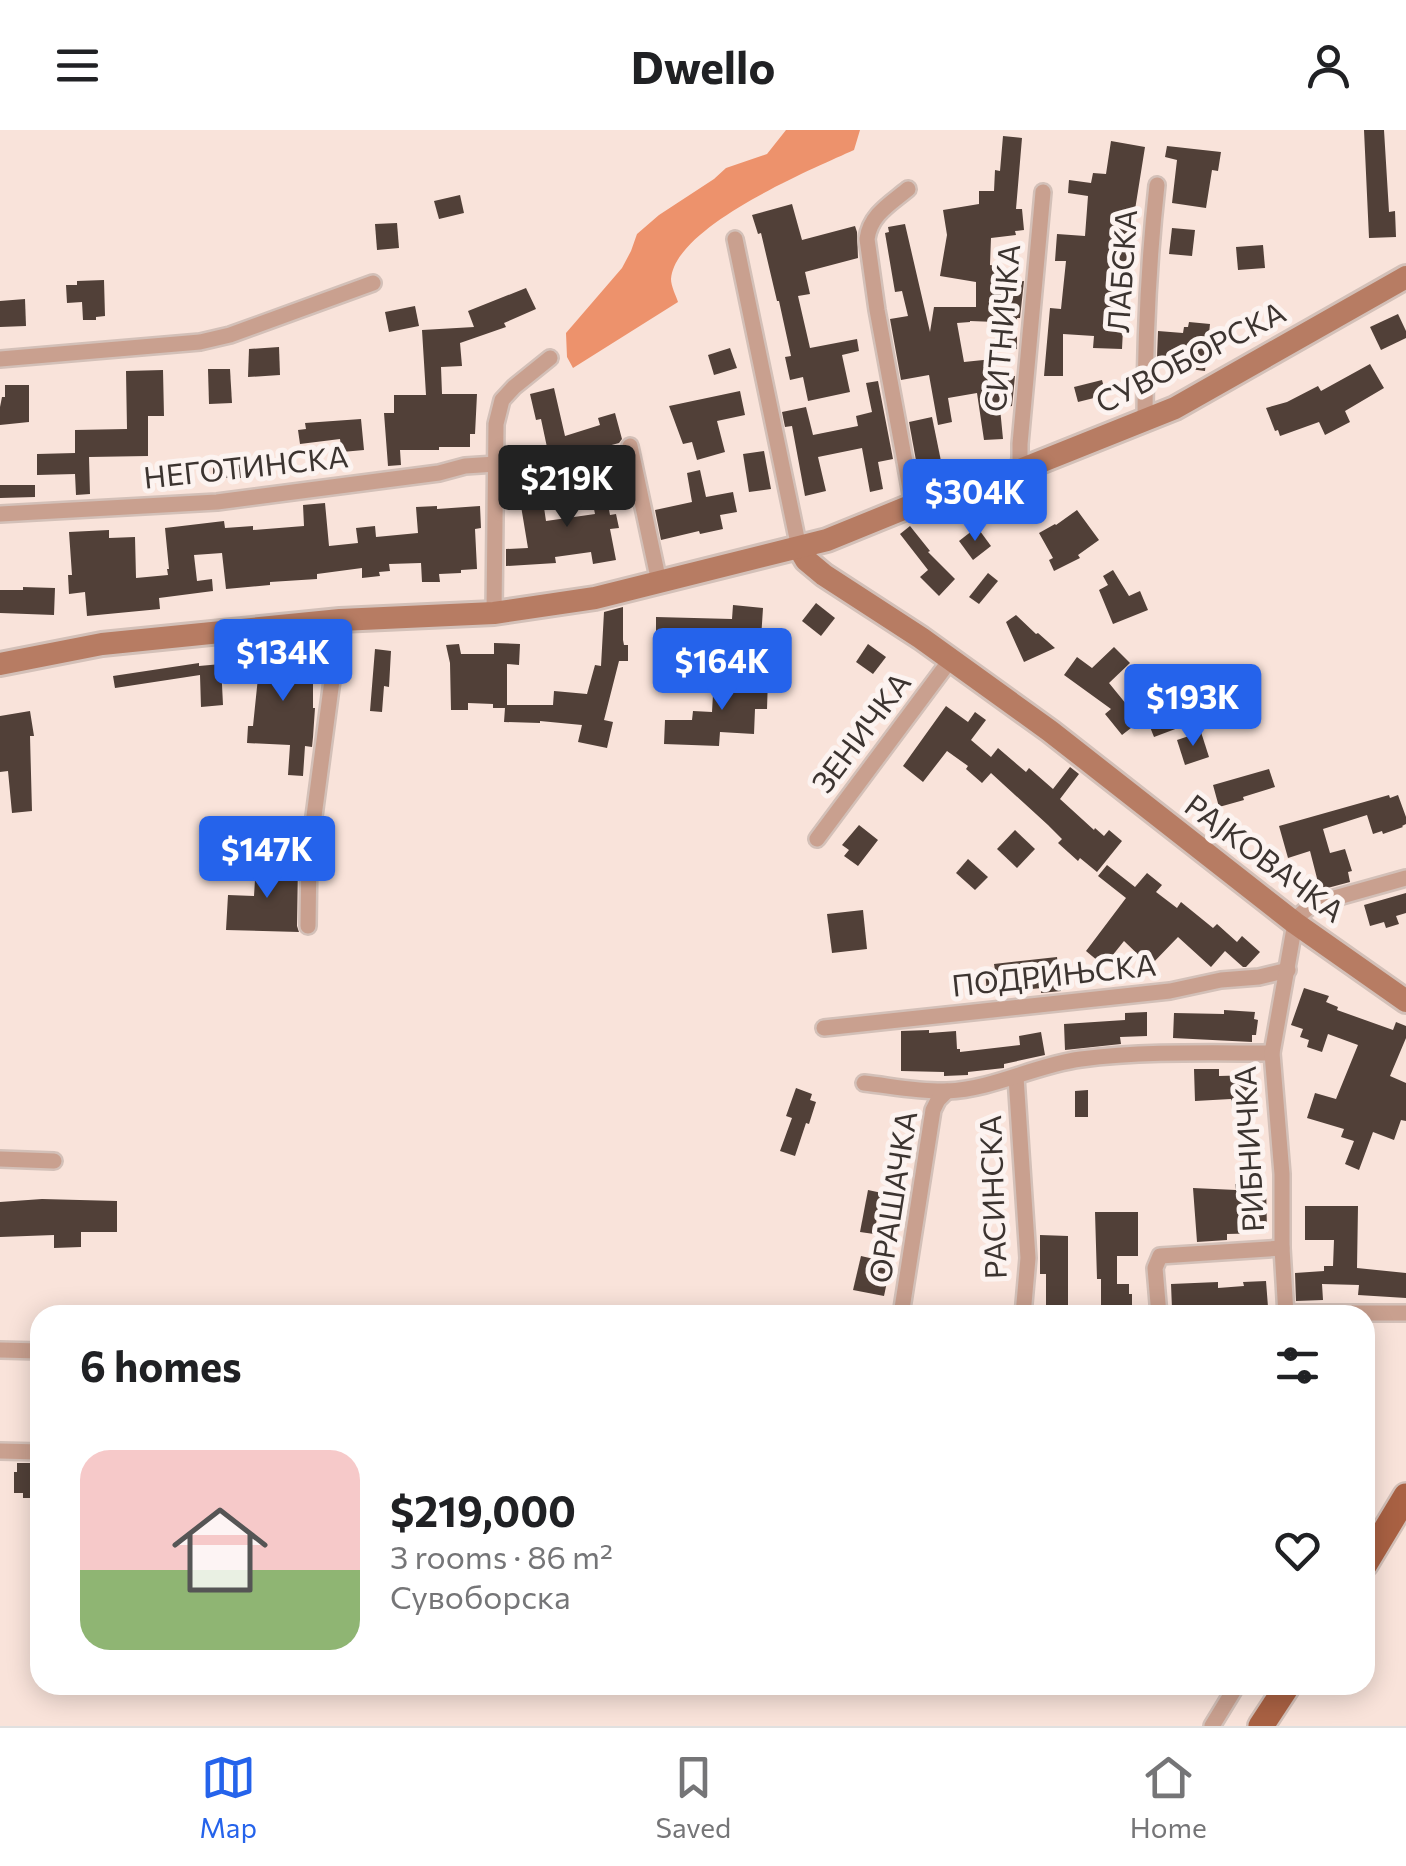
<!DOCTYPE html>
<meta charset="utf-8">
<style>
body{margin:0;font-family:Commissioner,sans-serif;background:#f6f6f6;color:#202124;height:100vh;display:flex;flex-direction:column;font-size:38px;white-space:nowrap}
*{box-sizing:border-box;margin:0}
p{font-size:32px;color:#757577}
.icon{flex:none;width:55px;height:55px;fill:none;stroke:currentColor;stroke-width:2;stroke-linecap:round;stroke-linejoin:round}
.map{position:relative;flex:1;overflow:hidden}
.drawer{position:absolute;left:30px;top:1175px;width:1345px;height:390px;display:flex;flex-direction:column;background:#fff;border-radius:30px;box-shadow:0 5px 25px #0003}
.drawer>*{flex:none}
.price{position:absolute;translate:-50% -85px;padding:0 22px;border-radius:10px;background:#2563eb;color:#fff;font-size:32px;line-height:65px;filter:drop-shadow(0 2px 5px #0008)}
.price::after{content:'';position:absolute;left:50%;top:60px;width:30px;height:22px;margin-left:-15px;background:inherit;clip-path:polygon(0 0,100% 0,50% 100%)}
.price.selected{background:#222;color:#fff}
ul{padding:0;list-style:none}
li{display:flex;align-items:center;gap:30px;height:250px;padding:0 50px}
li span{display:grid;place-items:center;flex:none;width:280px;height:200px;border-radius:30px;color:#555}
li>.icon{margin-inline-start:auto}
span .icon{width:120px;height:120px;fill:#fffc;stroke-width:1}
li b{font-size:42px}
h2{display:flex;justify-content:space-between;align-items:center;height:120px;padding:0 50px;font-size:42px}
header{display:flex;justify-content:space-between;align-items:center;height:130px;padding:0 50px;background:#fff;font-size:45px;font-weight:700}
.tab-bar{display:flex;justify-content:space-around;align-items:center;height:140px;border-top:2px solid #e0e0e0;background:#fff;font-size:28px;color:#757577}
.tab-bar a{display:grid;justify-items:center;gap:5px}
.tab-bar .selected{color:#2563eb}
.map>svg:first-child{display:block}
.forest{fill:#ed926c}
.building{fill:#514038}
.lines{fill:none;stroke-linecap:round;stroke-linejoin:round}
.street-casing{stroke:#d3c0b8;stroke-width:20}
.secondary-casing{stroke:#d3c0b8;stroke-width:28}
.primary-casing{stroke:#d3c0b8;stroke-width:30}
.street{stroke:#c9a08f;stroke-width:15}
.secondary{stroke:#b77c63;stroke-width:22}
.primary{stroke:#a96143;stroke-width:25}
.labels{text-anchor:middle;stroke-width:10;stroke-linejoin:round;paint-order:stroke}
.street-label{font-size:30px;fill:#3c3430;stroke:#fcf3f0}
</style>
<header><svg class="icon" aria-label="menu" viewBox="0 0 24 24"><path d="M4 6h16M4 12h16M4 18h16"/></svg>Dwello<svg class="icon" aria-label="person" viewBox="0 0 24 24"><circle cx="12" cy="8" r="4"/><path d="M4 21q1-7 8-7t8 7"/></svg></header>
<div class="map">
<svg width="1406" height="1596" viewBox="0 0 1406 1596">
<rect width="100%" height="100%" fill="#f9e3da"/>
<!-- forest -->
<path class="forest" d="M786 0H860L854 20C810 40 675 96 671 149 671 156 676 166 678 172L573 238 567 227 566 203 622 138 631 121 637 104 659 85 714 49 726 38 767 24Z"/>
<!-- building -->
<g class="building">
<polygon points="1364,0 1384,0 1389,82 1395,81 1396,107 1369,108"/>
<polygon points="1003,6 1022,8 1016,79 1022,79 1024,100 1015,101 1016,105 991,108 990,135 996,136 996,153 1024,151 1020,188 1017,188 1017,219 999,221 996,192 970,191 970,192 957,193 964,232 993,229 995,248 1015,246 1012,276 1000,278 1003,309 984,310 977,263 948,268 952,292 938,295 929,245 901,250 890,189 908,186 902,161 895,162 885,103 889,102 888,97 905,94 930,202 934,177 976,177 976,152 940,146 947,105 943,80 979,74 979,61 994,61 995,40 1000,41"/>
<polygon points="1111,11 1145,17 1134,86 1132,85 1130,101 1128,101 1122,219 1093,218 1094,206 1063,204 1063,246 1044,246 1050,178 1061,179 1066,131 1055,131 1057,104 1085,106 1088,66 1068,63 1069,50 1091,53 1093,43 1106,44"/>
<polygon points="1167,16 1221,22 1218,41 1212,40 1206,78 1172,73 1177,30 1165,27"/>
<polygon points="460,65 464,83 439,89 434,71"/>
<polygon points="792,74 802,110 855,96 857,102 858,128 805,142 810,164 798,166 810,218 857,209 859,221 842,225 850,262 808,271 803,247 790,250 785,227 791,226 779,171 777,171 761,103 758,104 752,85"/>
<polygon points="397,93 399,118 377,120 375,94"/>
<polygon points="1172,98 1195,100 1192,126 1169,124"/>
<polygon points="1263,115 1265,138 1238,140 1236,117"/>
<polygon points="104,150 105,186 96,187 96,190 83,190 82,172 67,173 66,155 77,155 77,151"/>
<polygon points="526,158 536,179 504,193 506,197 460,213 462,236 441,237 442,264 477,264 475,304 470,304 470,317 439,317 439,320 400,320 401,335 388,336 384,283 394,283 394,265 426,265 422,200 474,197 468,181"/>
<polygon points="25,169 26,196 0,197 0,171"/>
<polygon points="415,176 419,196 389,202 385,182"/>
<polygon points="1398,184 1406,201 1406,208 1381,220 1370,197"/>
<polygon points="1189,192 1210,194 1205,241 1182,238 1183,232 1176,231 1176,229 1157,227 1158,201 1183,203 1184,197 1188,197"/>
<polygon points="279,217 280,245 248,247 249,219"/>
<polygon points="730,218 737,238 714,245 708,225"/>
<polygon points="1370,234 1384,258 1345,281 1350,292 1325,305 1319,292 1280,306 1278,300 1275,301 1266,278 1287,272 1318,256 1321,261"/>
<polygon points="208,239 230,239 232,273 209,274"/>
<polygon points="163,240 164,286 148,286 148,326 89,327 90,364 76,365 75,344 37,345 37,324 75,323 75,300 127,299 126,241"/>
<polygon points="1102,250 1106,265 1078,272 1074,257"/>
<polygon points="878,251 893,329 878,332 883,359 870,362 862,318 818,327 826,361 805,366 792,296 785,297 782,282 806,277 813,305 858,296 856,286 872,282 866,253"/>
<polygon points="5,255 29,255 29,292 0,295 0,277 2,267 5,267"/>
<polygon points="554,258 565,306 600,295 598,288 615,283 622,309 619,313 597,319 598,323 583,328 542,337 539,324 548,322 541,289 536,290 530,264"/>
<polygon points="740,261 745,285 717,291 725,322 697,330 692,312 683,314 669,276"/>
<polygon points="932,287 941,331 917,336 909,292"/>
<polygon points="361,289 364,320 342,322 340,309 300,314 298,300 306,299 305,293"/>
<polygon points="764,321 771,359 749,362 743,324"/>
<rect x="213" y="327" width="29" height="21"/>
<polygon points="700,340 706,367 733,362 737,382 720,385 723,399 700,404 699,401 661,410 655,380 692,372 687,343"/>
<polygon points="618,343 620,356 605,359 610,385 616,384 619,398 610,399 616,430 593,434 591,422 555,427 556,433 506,436 506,419 528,418 519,364 531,362 532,366 542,364 546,391 595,384 588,349"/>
<polygon points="0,355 35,355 35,367 0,368"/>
<polygon points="325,373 329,416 358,413 356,398 375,396 376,407 418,403 416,377 437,376 437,379 480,376 481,398 475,399 477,439 461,440 461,443 439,444 440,452 422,452 421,433 389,434 390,441 379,442 380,446 362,448 362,438 317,444 317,449 270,452 270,455 226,459 222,423 194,425 197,451 212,449 213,461 159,468 160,479 87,486 85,462 69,464 68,445 72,445 69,402 109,400 109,408 135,407 136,448 168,445 167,439 169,439 165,398 224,391 225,398 253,396 253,400 304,396 303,375"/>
<polygon points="1077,380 1099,410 1078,425 1080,428 1054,441 1049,430 1053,428 1039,403 1055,394 1056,395"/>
<polygon points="910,396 930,421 928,422 955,449 939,466 920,447 928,440 900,404"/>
<polygon points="977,397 991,416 973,430 959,411"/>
<polygon points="1113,440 1129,466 1140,461 1148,480 1113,494 1099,460 1108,455 1103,446"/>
<polygon points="988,443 998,451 979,474 969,467"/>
<polygon points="23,457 55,458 54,485 0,483 0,460 23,460"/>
<polygon points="816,473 835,488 821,506 802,491"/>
<polygon points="733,475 763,478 761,509 724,507 725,542 703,542 703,516 701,516 701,511 656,512 656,487 732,489"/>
<polygon points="623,477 623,510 624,515 628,515 628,531 619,531 604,590 613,592 607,618 578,612 582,595 540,591 540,593 504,592 505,578 493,578 493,574 468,573 468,580 451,580 450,533 446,515 459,514 461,524 494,524 494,513 520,514 519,535 507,534 507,575 553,575 554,561 587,564 595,535 601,536 604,482"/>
<polygon points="1016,485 1036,504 1038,503 1055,518 1024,532 1006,492"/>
<polygon points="260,513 299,517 296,546 313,546 313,578 315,578 313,607 312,617 305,616 303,646 288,645 290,615 247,613 248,596 253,596 260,528 250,527 252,514"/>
<polygon points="868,514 886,527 873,544 856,532"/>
<polygon points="1114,517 1130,533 1109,553 1140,591 1122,605 1105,584 1111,579 1064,545 1077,527 1092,538"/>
<polygon points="375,519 391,521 389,557 384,556 382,582 370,581"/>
<polygon points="199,533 199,536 221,534 223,575 201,577 200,545 115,558 113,546"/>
<polygon points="714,546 768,548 767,579 755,579 754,604 720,602 719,616 664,614 665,590 692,590 693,581 712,582"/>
<polygon points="946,576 968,592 975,582 986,590 971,610 991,627 998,618 1026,642 1029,638 1053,659 1070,637 1079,644 1060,669 1094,700 1095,698 1104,706 1109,700 1122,711 1097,742 1080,728 1078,731 1058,713 1062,709 1048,695 991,643 982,653 966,639 968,636 947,621 923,652 903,636"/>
<polygon points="30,581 34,606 30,606 32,681 12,683 8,641 0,642 0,586"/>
<polygon points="1172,583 1178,598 1154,607 1148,592"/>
<polygon points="1201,602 1209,627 1185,635 1177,610"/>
<polygon points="1269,639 1275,657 1243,667 1244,670 1219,677 1213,655"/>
<polygon points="1389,665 1390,668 1398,665 1406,687 1406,694 1402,696 1403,697 1383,704 1382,701 1373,704 1367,685 1323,699 1330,723 1345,719 1352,741 1348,742 1350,752 1320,760 1310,721 1288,728 1279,696"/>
<polygon points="859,695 878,710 858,736 844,726 849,720 842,715"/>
<polygon points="1015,700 1035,719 1017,738 997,719"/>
<polygon points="968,729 988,747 975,760 956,743"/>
<polygon points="256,733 298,734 297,796 299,802 226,800 228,765 254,766"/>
<polygon points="1107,735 1135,757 1147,743 1162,755 1156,762 1177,778 1181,772 1213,798 1217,794 1237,812 1242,806 1260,822 1246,837 1243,837 1225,821 1211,837 1178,807 1150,836 1124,811 1104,836 1086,821 1126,768 1098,746"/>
<polygon points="1406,763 1406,783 1396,786 1399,794 1386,798 1384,792 1370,796 1364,775"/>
<polygon points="863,780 867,819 832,823 827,784"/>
<polygon points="1057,827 1061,861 1041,863 1041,858 987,864 985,840 995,840 994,834"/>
<polygon points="1304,858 1329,866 1326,872 1338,877 1337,880 1393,900 1396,892 1406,896 1406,908 1390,946 1406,953 1406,991 1401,990 1394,1010 1373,1002 1359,1040 1345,1034 1354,1011 1341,1007 1344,999 1307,988 1315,963 1336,969 1358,915 1328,904 1322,922 1307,917 1309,910 1300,907 1303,899 1291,895"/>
<polygon points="1224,880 1255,882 1254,889 1258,890 1256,905 1252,905 1252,912 1173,908 1174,883 1224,884"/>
<polygon points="1147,882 1147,906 1120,907 1121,914 1065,920 1064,894 1125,890 1125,883"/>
<polygon points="929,900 929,903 956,901 957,919 960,919 960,922 1020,915 1019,906 1041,902 1045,925 1004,934 1004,938 968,942 968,945 944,946 944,942 901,941 901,901"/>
<polygon points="1194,939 1219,939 1219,946 1255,945 1255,968 1260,968 1260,983 1241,983 1240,977 1232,977 1231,969 1195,971"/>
<polygon points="796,958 812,964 810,970 816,972 809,994 806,993 795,1026 780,1021 792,988 786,986"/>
<polygon points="1088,960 1088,987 1075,987 1075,961"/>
<polygon points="1266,1053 1267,1103 1227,1104 1227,1110 1197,1112 1193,1058 1236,1060 1235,1054"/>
<polygon points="868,1060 882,1063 874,1104 860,1102"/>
<polygon points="42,1069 117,1071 117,1102 81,1102 81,1117 54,1118 54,1105 0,1107 0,1072"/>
<polygon points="1305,1076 1358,1076 1357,1138 1406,1143 1406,1168 1358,1165 1359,1155 1322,1154 1323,1170 1296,1171 1295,1143 1324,1141 1324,1136 1333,1136 1334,1110 1305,1110"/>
<polygon points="1095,1082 1138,1082 1138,1126 1117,1126 1117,1154 1129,1154 1129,1164 1132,1164 1132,1185 1101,1185 1101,1149 1097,1149"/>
<polygon points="1040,1105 1068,1106 1068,1185 1046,1185 1046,1144 1040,1144"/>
<polygon points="861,1126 891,1133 884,1166 853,1160"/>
<polygon points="1266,1151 1268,1177 1247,1178 1247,1185 1224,1185 1224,1177 1172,1179 1171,1154 1218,1152 1218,1158 1244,1156 1243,1152"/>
<polygon points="17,1333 40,1333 40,1368 23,1368 23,1363 14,1363 14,1342 17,1342"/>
</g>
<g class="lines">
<defs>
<g id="street">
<path d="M908 59C890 74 870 85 867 109L877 180 913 375"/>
<polyline points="735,109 799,418"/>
<polyline points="0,229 200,212 230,205 373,153"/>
<path d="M1145 291C1145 211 1148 135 1157 55"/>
<polyline points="630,316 659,452"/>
<polyline points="1020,340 1020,314 1043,62"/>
<polyline points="0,384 217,372 439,343 465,336 496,334"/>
<polyline points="494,483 496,294 502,270 514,257 550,228"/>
<polyline points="817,709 951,529"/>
<polyline points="308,796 309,724 340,490"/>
<polyline points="824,898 1170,861 1221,850 1259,847 1288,840"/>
<polyline points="1016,947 1028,1128 1023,1185"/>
<path d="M864 953C891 956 920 962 947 961 994 959 1035 935 1081 929 1144 921 1208 923 1272 923"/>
<polyline points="0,1029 54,1031"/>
<polyline points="1286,1183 1406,1183"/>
<polyline points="901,1185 933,980 938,970 947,961"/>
<polyline points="1159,1185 1155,1138 1160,1126 1282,1118"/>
<polyline points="1286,1185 1282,1118 1282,1044 1272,923 1295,793 1301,784 1313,774 1406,748"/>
<polyline points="0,1220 40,1221"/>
<polyline points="0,1321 40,1322"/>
<polyline points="1212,1596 1237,1555"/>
</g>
<g id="secondary">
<polyline points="799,418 806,430 824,445 921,508 1050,601 1295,793 1406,871"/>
<polyline points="0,534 102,514 340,490 494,483 595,468 827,410 913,375 1020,340 1175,278 1406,147"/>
</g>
<g id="primary">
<polyline points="1365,1434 1406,1366"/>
<polyline points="1261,1596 1288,1555"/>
</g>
</defs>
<!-- street casing -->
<use href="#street" class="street-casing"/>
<!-- secondary casing -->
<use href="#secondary" class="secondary-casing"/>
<!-- primary casing -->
<use href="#primary" class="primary-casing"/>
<!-- street -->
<use href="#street" class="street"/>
<!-- secondary -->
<use href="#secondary" class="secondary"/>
<!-- primary -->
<use href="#primary" class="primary"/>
</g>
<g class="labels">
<!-- street labels -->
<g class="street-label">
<text transform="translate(1123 141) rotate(-86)" y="10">ЛАБСКА</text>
<text transform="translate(1003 198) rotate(-85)" y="10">СИТНИЧКА</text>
<text transform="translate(1191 228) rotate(-27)" y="10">СУВОБОРСКА</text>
<text transform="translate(246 338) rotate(-6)" y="10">НЕГОТИНСКА</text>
<text transform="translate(862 603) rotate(-53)" y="10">ЗЕНИЧКА</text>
<text transform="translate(1264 729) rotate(37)" y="10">РАЈКОВАЧКА</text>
<text transform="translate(1054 846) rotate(-6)" y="10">ПОДРИЊСКА</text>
<text transform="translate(1250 1019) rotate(-93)" y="10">РИБНИЧКА</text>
<text transform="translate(894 1067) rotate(-81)" y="10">ОРАШАЧКА</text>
<text transform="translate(994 1067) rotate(-92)" y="10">РАСИНСКА</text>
</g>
</g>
</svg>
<b class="price selected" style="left:567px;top:400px">$219K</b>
<b class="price" style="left:975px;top:414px">$304K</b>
<b class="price" style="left:283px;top:574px">$134K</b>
<b class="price" style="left:722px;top:583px">$164K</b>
<b class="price" style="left:1193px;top:619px">$193K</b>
<b class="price" style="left:267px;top:771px">$147K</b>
<section class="drawer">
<h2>6 homes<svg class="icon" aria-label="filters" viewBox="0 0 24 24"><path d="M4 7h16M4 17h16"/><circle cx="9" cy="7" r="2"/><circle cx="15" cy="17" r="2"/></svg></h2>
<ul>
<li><span style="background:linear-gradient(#f6c9c9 60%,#8fb573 0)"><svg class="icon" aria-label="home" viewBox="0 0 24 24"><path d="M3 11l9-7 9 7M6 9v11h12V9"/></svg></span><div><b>$219,000</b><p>3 rooms · 86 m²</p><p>Сувоборска</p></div><svg class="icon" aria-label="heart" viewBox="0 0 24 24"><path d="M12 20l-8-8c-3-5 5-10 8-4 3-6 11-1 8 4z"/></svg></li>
</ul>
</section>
</div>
<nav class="tab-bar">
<a class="selected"><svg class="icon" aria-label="map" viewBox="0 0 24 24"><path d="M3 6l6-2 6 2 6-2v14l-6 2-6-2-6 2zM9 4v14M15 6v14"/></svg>Map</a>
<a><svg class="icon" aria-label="saved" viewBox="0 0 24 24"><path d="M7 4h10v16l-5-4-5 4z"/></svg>Saved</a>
<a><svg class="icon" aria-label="home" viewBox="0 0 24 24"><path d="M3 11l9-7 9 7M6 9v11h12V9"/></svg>Home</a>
</nav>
